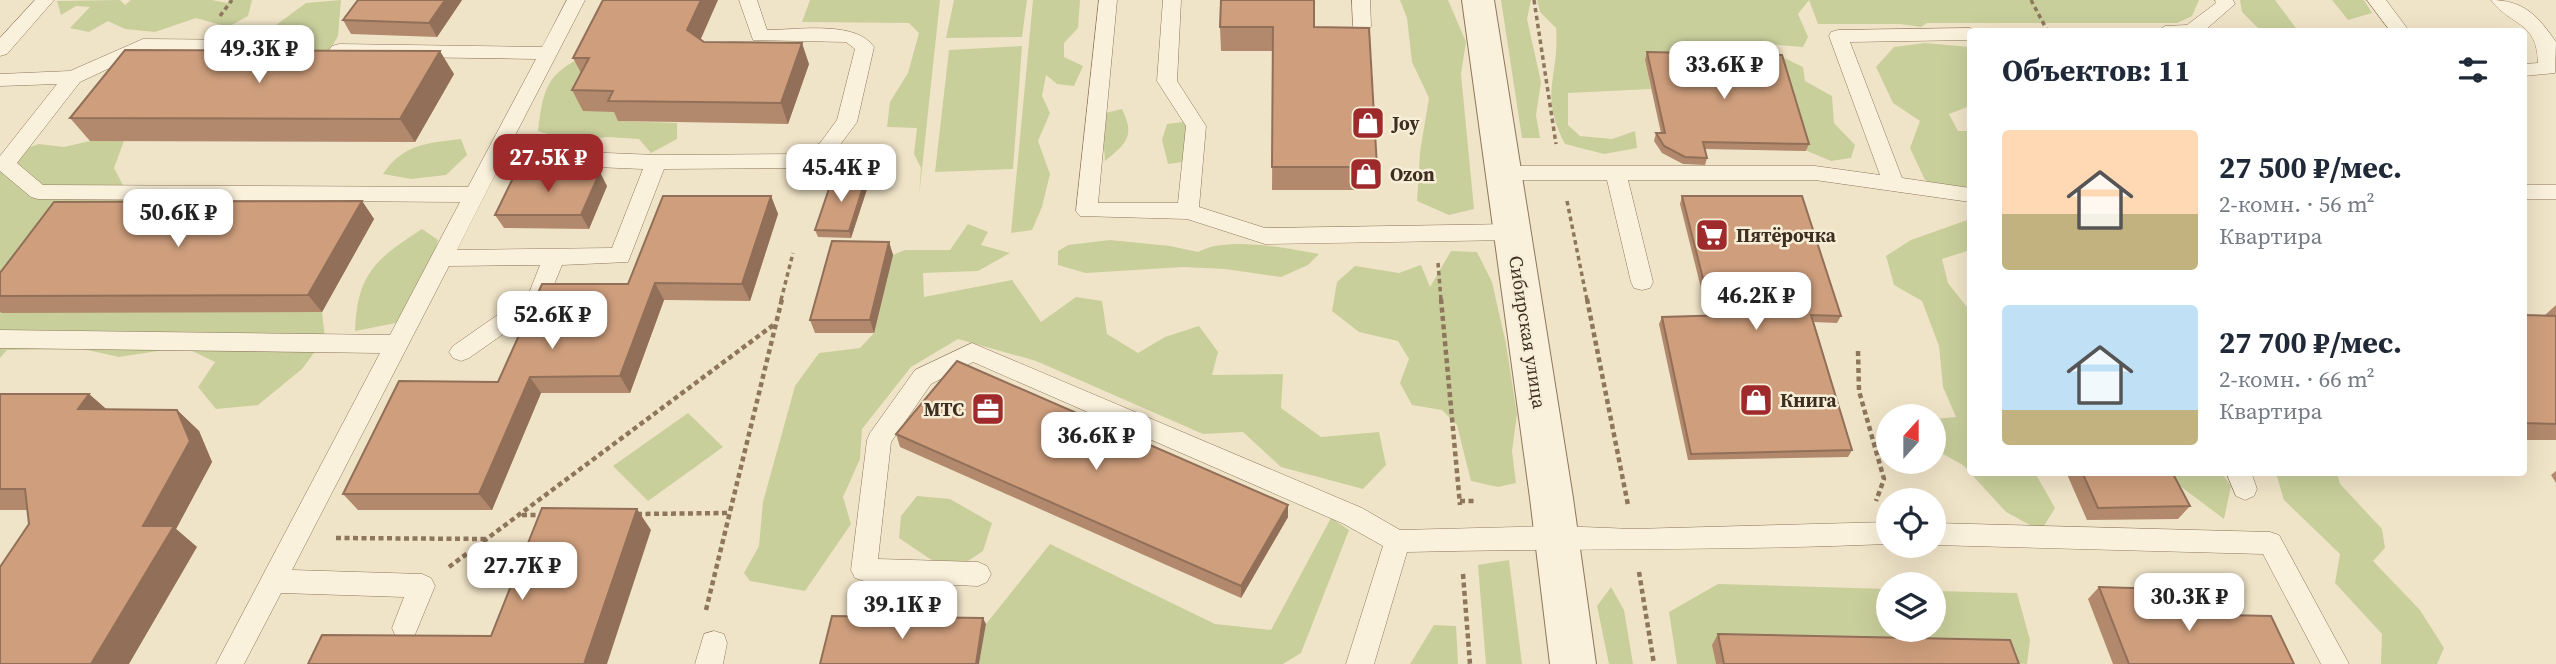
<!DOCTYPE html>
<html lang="ru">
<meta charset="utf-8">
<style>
body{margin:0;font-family:"Source Serif 4",serif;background:#f2f2f3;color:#1f2937;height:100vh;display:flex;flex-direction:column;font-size:26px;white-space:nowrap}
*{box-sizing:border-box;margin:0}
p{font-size:23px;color:#747a83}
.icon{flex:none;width:38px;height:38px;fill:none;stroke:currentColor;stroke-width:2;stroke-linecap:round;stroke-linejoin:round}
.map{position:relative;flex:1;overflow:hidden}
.drawer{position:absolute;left:1967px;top:28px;width:560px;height:448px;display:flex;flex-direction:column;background:#fff;border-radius:7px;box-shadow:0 7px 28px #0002}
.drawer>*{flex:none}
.needle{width:46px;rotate:21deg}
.fabs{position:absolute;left:1876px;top:404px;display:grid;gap:14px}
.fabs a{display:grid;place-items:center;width:70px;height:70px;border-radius:50%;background:#fff;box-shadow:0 7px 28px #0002;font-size:35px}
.price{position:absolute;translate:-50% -60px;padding:0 16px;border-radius:14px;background:#fff;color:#222;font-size:23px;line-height:46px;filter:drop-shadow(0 2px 4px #0008)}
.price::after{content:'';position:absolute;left:50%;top:42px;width:21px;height:16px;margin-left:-10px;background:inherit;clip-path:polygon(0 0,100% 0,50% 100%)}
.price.active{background:#9e2a2b;color:#fff}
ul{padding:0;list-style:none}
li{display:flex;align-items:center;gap:21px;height:175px;padding:0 35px}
li span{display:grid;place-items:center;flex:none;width:196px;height:140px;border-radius:7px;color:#555}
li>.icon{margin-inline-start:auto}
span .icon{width:84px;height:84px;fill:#fffc;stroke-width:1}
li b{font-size:30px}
h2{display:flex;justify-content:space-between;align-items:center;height:84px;padding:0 35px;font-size:30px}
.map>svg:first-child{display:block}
.green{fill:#c9cf9b}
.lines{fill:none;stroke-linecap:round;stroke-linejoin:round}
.service-casing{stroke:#8d765c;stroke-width:1}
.tertiary-casing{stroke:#8d765c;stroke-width:2}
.path-far1{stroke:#8d765c;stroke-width:3.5;stroke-dasharray:4.5 3.5;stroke-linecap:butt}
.path{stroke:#8d765c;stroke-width:4.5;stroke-dasharray:5 3.5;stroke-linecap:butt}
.service{fill:#faf1dc;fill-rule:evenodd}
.tertiary{fill:#faf1dc;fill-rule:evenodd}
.wall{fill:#b2896c}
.shaded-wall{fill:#916f58}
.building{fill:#cf9f7d;stroke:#916f58;stroke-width:2}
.labels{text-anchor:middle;stroke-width:5;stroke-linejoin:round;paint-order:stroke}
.poi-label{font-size:19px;font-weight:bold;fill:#3d2e20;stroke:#f7eed8;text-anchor:start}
.street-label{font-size:19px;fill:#3d2e20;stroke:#f7eed8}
</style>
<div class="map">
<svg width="2556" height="664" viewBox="0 0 2556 664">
<rect width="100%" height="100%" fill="#f0e4c8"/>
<!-- green -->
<g class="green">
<polygon points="120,0 125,5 131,0 212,0 227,3 229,0 252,0 248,16 228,27 196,18 155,32 125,29 108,21 89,32 70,28 90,7 76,6 61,15 57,1"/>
<polygon points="341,0 338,36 326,56 297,56 283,47 276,25 306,3"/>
<polygon points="810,0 940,0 919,197 921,168 914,154 917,128 887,127 890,102 908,73 919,33 909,23 802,22"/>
<polygon points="954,0 1027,0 1022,37 946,38"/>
<polygon points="1033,0 1080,0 1078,28 1064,43 1064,57 1083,66 1074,86 1057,84 1046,75 1042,96 1050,113 1038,141 1050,174 1042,207 1032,230 1011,233"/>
<polygon points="1400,0 1448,0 1466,42 1461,74 1474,209 1449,215 1417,201 1420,152 1429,98 1412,62 1407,18"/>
<polygon points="1501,0 1531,0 1527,19 1541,82 1536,115 1540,138 1522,138"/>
<path d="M1537 0H2199L2192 16 2177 23H1927L1921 27 1900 24H1818L1809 0 1798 14 1808 37 1803 47 1767 44 1776 54 1803 67 1805 81 1832 96 1834 123 1855 145 1851 158 1831 161 1807 151 1779 63 1645 60 1651 89 1568 93V125L1580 136 1612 139 1635 131 1637 148 1604 154 1565 144C1538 93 1560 77 1556 28L1540 12Z"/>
<polygon points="2240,0 2275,0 2298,31 2261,31 2242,12"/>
<polygon points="2332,0 2364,0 2372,13 2348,20"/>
<polygon points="1925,43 1970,47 1970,106 1949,114 1958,131 1970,131 1970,199 1967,200 1925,180 1910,148 1920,121 1893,103 1876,67 1894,47"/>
<polygon points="1022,46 1013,169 935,172 949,50"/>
<path d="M582 57 623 112 619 121 677 123V139L651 153 639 139 607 137 570 141 538 131C543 92 545 75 582 57Z"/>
<path d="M1122 109C1135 136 1127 143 1105 161L1103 135 1105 113Z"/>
<polygon points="1184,122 1191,139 1183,162 1168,164 1162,140 1167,124"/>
<path d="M461 139 467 155 446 175 411 179 383 174C403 144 427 143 461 139Z"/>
<polygon points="90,141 124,141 114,168 132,202 322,312 325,338 302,369 258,405 216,409 198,387 215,362 184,347 119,357 83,349 7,350 0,358 0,157 39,144 64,147"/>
<polygon points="1970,219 1970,250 1942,259 1948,283 1970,311 1970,472 2035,473 2055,508 2041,531 2006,512 1963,465 1934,449 1934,419 1956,417 1943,387 1939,346 1922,301 1894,285 1886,256 1911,240"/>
<polygon points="968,224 988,232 981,245 1010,253 978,271 923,273 924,297 1012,280 1041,322 1076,297 1102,301 1107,334 1138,353 1165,337 1199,326 1218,352 1212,375 1283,374 1281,408 1321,437 1379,432 1386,465 1363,489 1281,467 1243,432 1203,434 1036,361 958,339 911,367 862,429 860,459 843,497 851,524 805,591 750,581 744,573 759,546 763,502 795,386 819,353 860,348 874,333 893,255 905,250 950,250"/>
<path d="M422 229 438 240 426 290 396 323 355 331C357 273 376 259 422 229Z"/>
<path d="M1110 240 1170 246 1198 252C1227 236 1286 248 1319 254L1308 265 1281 277 1225 269 1183 267 1086 273 1058 265V251L1068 245Z"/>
<polygon points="1451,251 1477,252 1492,282 1506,344 1517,414 1512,451 1516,483 1498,487 1471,481 1457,425 1442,410 1412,405 1400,383 1409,359 1398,341 1359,332 1332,311 1337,282 1355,266 1399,273 1421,265 1430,287"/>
<polygon points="688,413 723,447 648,501 613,466"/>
<polygon points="2163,473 2222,473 2231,486 2224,519"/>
<polygon points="2276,473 2337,473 2340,484 2382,529 2385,548 2373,561 2420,610 2444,648 2437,664 2381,664 2382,634 2335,583 2340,554 2284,500"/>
<polygon points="917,496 950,499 992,523 983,551 965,563 933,561 899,538 901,516"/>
<polygon points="1331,518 1349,530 1301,653 1283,664 979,664 986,624 1050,544 1215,624 1271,630"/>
<polygon points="1509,560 1522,664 1486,664 1478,565"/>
<polygon points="1718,584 1888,589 1888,630 1934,630 1934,591 2017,593 2030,640 2027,664 1713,645 1716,664 1677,664 1669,612"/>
<polygon points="1611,587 1624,610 1633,664 1609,664 1597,606"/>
<polygon points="1434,625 1456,626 1458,664 1410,664"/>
</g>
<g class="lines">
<defs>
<g id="service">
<polygon points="35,0 54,0 7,54 0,56 0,38"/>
<path d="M567 0H585L508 149 656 155 800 154 820 143 837 120 855 49 846 42 753 40 739 0H757L767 30C797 30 856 20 874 47L857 122 834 153 803 168 664 169 628 262 562 265 546 304 469 358 461 361 453 358 449 352 453 346 529 293 540 265 449 266 292 570 422 574 431 578 435 586 414 637 405 640 396 637 392 628 404 597 281 593 244 664H216L380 353 0 348V330L390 335 460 202 38 199 31 197 0 171V156L57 84 0 86V74L70 71 143 39 259 40 266 42 268 46 266 50 259 52 146 51 80 82 17 163 43 185 468 187 536 59 339 56 332 54 329 50 332 46 339 44 542 47ZM501 163 643 169 612 248 457 250Z"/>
<polygon points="1099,0 1117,0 1098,203 1178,203 1186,126 1157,81 1163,0 1181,0 1177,81 1206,126 1199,207 1265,228 1512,224 1520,226 1523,232 1520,238 1512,240 1265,244 1187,219 1080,216 1076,211"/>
<polygon points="1352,0 1370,0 1371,26 1369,30 1355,30 1353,26"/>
<polygon points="2215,0 2233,0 2235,4 2203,32 2156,32 2165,26 2187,25 2216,3"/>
<polygon points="2367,0 2386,0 2410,32 2391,32"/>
<path d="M2491 0C2524 0 2538 16 2556 42L2555 73 2524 76V64L2538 63C2537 20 2511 27 2491 0Z"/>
<polygon points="1970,28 1978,32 1970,32 1970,40 1850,42 1902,178 1970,188 1970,202 1815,180 1628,180 1653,282 1650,288 1642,290 1634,288 1631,282 1607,180 1502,180 1495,178 1492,173 1495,168 1502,166 1815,166 1880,175 1829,36 1831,32 1838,30"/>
<rect x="2524" y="185" width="32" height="14"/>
<path d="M972 343 1362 508 1400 530 1558 526 1633 529 1888 522V544C1728 551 1567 548 1407 552L1374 664H1346L1383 546 1344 524 973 362 931 384 891 442 878 559 978 562 987 566 991 574 987 582 978 586 864 581 855 578 851 570 867 440 870 433 915 370Z"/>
<polygon points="2226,472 2251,472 2257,489 2254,496 2245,500 2236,496"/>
<polygon points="1934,523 2270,532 2279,535 2349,664 2321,664 2263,554 1934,545"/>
<polygon points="714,631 724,634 727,643 723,664 695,664 704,634"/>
</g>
<polygon id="tertiary" points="1462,0 1494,0 1573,498 1596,664 1550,664 1530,498"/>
</defs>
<!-- service casing -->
<use href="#service" class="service-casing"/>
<!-- tertiary casing -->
<use href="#tertiary" class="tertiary-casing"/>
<!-- path-far1 -->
<g class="path-far1">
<polyline points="1534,0 1556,144"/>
<polyline points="2031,0 2048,32"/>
<polyline points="220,16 232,0"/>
<polyline points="1567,201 1587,300"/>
<polyline points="1438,263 1441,300"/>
<polyline points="781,300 793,253"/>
</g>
<!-- path -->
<g class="path">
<polyline points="1441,299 1460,505"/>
<polyline points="1587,299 1628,505"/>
<polyline points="1858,351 1859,391 1884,479 1876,501"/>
<polyline points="1460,501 1476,501"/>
<polyline points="637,514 729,513"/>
<polyline points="522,515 544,515"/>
<polyline points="336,538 488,539"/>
<polyline points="449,567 776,323"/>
<polyline points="1639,572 1654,664"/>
<polyline points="1463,574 1470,664"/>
<polyline points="706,610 782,299"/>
</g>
<!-- service -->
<use href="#service" class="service"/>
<!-- tertiary -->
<use href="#tertiary" class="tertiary"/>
</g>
<!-- wall -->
<g class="wall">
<polygon points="462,0 437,37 351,34 343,20"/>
<polygon points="1220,27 1314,27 1377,167 1375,190 1272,190 1273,51 1221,51"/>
<polygon points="701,39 704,42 809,64 788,124 618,121 614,112 583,111 572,90 581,73 573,58"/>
<polygon points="1647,52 1809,144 1806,151 1705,149 1707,158 1705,165 1683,164 1662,153 1654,141 1656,133 1661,133 1645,60"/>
<polygon points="454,74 415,142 90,141 70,118"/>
<polygon points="607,186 589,229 504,228 495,215"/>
<polygon points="868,186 851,238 818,237 815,230"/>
<polygon points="771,196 778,214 750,301 664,300 630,393 541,393 492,510 358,510 343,494 498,382 628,284"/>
<polygon points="1682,196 1841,316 1837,323 1814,322 1852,450 1848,457 1688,460 1659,324 1662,317 1708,316 1680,204"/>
<polygon points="362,201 374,219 322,312 2,313 0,312 0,273"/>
<polygon points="889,242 893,255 874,333 815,333 810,320"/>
<polygon points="2556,305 2556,440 2524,440 2524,315 2545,315"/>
<polygon points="0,394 89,394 106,409 177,410 199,431 212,462 176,529 197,547 29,524 27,510 0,510"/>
<polygon points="896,434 1288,505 1288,517 1241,598 900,447"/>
<polygon points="2556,471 2556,483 2551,475"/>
<polygon points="2066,472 2172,472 2190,506 2178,519 2087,520"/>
<polygon points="2099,587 2174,614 2294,664 2113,664 2088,599"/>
<polygon points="1718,634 2019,664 1716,664 1712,645"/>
</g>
<!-- shaded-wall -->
<g class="shaded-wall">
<polygon points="445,0 462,0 437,37 429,23"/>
<polygon points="701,0 718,0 696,50 687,30"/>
<polygon points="802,43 809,64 788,124 781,103"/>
<polygon points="440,51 454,74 415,142 400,119"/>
<polygon points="600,172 607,186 589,229 581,215"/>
<polygon points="866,178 868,186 851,238 849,231"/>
<polygon points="771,196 778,214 750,301 742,284"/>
<polygon points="362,201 374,219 322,312 308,295"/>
<polygon points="889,242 893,255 874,333 870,320"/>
<polygon points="655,283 664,300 630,393 620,376"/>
<polygon points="530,377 541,393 492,510 479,494"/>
<polygon points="89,394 113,415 78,409"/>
<polygon points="177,410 199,431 212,462 176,529 197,547 129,664 91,664 143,526"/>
<polygon points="1288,505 1288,517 1241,598 1241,586"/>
<polygon points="637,509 651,530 607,664 584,664"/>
<polygon points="983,618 986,624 979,664 976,664"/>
</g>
<!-- building -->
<g class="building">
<polygon points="358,0 445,0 429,23 343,20"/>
<polygon points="603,0 701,0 687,30 704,42 802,43 781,103 608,101 613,91 572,90 589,58 573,58"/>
<polygon points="1221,0 1314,0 1314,27 1369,28 1377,167 1272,167 1273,27 1220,27"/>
<polygon points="125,50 440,51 400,119 70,118"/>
<polygon points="1647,52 1782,55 1809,144 1703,142 1707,158 1685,157 1664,146 1656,133 1665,133"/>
<polygon points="516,172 600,172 581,215 495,215"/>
<polygon points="833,177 866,178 849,231 815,230"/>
<polygon points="663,196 771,196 742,284 655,283 620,376 530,377 479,494 343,494 399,381 498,382 542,284 628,284"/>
<polygon points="1682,196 1802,196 1841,316 1811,315 1852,450 1691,454 1662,317 1764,314 1712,314"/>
<polygon points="362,201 308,295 0,296 0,273 54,202"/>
<polygon points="832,241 889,242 870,320 810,320"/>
<polygon points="2524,315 2556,316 2556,424 2524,423"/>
<polygon points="957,361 1288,505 1241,586 896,434"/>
<polygon points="0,394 89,394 78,409 177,410 190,441 143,526 174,526 91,664 0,664 0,567 29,524 25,489 0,489"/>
<polygon points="2082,472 2172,472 2190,506 2098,508"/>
<polygon points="542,508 637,509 584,664 308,664 322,635 491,636"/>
<polygon points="2099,587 2162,589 2174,614 2271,616 2294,664 2129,664"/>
<polygon points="832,616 983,618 976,664 820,664"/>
<polygon points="1718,634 2010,640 2019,664 1724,664"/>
</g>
<!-- icons -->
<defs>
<symbol id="shop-square" viewBox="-11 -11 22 22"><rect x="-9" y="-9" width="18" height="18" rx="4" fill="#9e2a2b" stroke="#f7eed8"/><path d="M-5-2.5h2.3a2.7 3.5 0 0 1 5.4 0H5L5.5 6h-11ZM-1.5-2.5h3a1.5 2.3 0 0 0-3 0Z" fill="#fff"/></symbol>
<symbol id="supermarket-square" viewBox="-11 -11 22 22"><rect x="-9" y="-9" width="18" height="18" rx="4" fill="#9e2a2b" stroke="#f7eed8"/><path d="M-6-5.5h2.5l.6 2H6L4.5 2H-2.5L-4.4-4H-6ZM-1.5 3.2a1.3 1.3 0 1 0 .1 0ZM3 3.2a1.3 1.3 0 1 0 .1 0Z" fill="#fff"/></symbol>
<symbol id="office-square" viewBox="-11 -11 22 22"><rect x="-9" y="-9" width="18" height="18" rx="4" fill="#9e2a2b" stroke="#f7eed8"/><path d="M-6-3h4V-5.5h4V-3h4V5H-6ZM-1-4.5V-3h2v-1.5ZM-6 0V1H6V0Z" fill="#fff"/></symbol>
</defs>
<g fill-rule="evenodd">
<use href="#shop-square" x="1349" y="104" width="38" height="38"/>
<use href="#shop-square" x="1347" y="155" width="38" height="38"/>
<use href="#supermarket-square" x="1693" y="216" width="38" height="38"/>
<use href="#shop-square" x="1737" y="381" width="38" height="38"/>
<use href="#office-square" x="969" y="390" width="38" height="38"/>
</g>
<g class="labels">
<!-- poi labels -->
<g class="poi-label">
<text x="1392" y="130">Joy</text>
<text x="1390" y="181">Ozon</text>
<text x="1736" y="242">Пятёрочка</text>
<text x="1780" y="407">Книга</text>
<text x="964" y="416" text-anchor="end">МТС</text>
</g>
<!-- street labels -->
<g class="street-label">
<text transform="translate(1528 332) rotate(81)" y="7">Сибирская улица</text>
</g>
</g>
</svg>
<div class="fabs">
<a><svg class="needle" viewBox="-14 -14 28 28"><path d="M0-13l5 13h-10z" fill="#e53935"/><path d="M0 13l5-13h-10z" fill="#747a83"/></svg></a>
<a><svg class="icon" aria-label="locate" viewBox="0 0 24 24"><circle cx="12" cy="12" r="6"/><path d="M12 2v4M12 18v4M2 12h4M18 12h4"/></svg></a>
<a><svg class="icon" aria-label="layers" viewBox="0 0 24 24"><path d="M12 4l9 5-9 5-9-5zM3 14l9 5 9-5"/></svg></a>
</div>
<b class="price" style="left:259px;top:85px">49.3K ₽</b>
<b class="price" style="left:1724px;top:101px">33.6K ₽</b>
<b class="price active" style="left:548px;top:194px">27.5K ₽</b>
<b class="price" style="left:841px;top:204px">45.4K ₽</b>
<b class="price" style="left:178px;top:249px">50.6K ₽</b>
<b class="price" style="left:1756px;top:332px">46.2K ₽</b>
<b class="price" style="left:552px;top:351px">52.6K ₽</b>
<b class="price" style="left:1096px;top:472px">36.6K ₽</b>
<b class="price" style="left:522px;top:602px">27.7K ₽</b>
<b class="price" style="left:2189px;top:633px">30.3K ₽</b>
<b class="price" style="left:902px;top:641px">39.1K ₽</b>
<section class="drawer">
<h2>Объектов: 11<svg class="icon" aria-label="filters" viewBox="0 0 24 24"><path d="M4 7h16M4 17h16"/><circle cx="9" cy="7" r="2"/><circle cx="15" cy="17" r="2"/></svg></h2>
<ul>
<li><span style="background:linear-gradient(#ffd9b3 60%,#c2b280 0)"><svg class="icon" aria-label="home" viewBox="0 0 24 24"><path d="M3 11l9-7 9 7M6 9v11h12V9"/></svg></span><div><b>27 500 ₽/мес.</b><p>2-комн. · 56 m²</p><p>Квартира</p></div></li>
<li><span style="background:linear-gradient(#bfe0f5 75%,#c2b280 0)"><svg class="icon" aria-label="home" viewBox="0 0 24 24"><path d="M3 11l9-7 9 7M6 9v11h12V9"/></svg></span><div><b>27 700 ₽/мес.</b><p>2-комн. · 66 m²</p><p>Квартира</p></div></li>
</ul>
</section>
</div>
